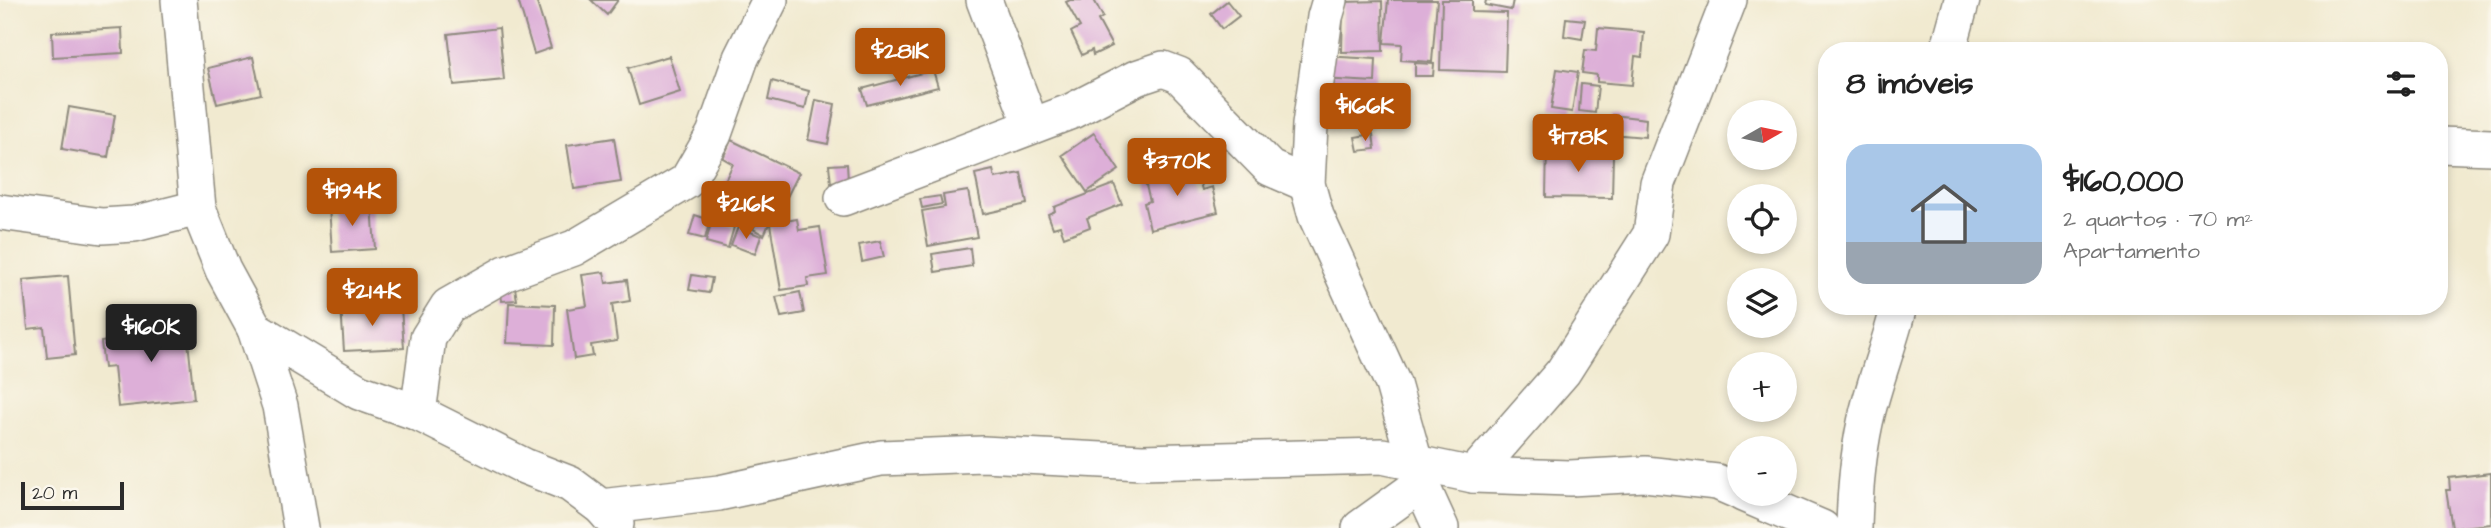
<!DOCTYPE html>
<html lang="pt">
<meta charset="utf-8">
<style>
body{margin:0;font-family:"Architects Daughter",sans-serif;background:#f6f6f6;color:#222;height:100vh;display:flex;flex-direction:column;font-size:26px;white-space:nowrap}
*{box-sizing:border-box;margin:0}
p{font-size:23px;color:#767676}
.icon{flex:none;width:38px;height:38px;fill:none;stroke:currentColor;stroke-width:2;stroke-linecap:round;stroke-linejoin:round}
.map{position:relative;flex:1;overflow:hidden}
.drawer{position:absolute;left:1818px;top:42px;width:630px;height:273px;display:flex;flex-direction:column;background:#fff;border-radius:28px;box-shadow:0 4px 10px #0003}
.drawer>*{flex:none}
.needle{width:46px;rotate:81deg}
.tools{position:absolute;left:1727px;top:100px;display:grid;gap:14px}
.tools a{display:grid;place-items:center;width:70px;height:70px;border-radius:50%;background:#fff;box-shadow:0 4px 10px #0003;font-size:35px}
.scale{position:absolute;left:21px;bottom:18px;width:103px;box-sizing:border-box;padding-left:7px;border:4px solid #2b2b2b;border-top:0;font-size:19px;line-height:24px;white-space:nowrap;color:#2b2b2b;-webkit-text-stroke:5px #fbf7ec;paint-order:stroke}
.price{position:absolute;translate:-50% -60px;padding:0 16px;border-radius:7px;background:#b45309;color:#fff;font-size:23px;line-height:46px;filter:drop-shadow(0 2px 4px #0008)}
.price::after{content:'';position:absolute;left:50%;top:42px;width:21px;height:16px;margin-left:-10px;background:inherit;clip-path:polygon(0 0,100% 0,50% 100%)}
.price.selected{background:#222;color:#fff}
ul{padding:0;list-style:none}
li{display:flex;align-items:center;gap:21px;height:175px;padding:0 28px}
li+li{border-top:2px solid #e0e0e0}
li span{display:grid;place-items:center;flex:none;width:196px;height:140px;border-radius:21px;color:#555}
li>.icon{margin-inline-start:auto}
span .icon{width:84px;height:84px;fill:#fffc;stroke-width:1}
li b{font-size:30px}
h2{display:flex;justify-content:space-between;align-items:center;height:84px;padding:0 28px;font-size:30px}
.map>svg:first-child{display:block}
.building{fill:#ddafd8}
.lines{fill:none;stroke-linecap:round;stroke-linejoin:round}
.minor-casing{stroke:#8e8a7e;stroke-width:38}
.minor{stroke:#fff;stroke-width:35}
</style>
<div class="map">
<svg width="2491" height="528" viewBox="0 0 2491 528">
<rect width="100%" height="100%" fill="#fbf7ec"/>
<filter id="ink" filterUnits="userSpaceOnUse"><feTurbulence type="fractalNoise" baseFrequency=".0143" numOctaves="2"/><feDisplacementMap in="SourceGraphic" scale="14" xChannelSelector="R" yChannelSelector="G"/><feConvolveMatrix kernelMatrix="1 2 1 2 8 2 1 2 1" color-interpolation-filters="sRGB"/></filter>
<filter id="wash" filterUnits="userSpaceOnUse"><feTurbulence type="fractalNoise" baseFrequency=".00686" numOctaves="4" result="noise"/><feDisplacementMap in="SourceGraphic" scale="28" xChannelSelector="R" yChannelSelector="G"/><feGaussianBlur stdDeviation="1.57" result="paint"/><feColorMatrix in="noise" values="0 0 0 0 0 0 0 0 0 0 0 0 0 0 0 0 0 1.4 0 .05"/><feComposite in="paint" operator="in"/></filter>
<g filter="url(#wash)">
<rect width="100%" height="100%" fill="#f1ead0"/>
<g id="blocks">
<!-- building -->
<g class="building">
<polygon points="518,0 536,0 551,48 534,54"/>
<polygon points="591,0 618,0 607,15"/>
<polygon points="1070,0 1094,0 1103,17 1098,20 1112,46 1093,55 1092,50 1082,55 1071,32 1080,27 1066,2"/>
<polygon points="1388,0 1437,0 1432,62 1401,60 1402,44 1384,43"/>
<polygon points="1442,0 1472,0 1472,12 1507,13 1505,72 1440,70"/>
<polygon points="1486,0 1513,0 1511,10 1485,5"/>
<polygon points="1227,1 1239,16 1222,29 1211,14"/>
<polygon points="1382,1 1383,51 1342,52 1343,2"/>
<polygon points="1566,18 1585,20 1582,39 1564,36"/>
<polygon points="122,28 123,53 53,57 52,32"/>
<polygon points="499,28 504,80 454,85 448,34"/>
<polygon points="1598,28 1644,32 1642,57 1635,56 1632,85 1597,82 1597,75 1582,73 1585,50 1596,51"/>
<polygon points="935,42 940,62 900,72 895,52"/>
<polygon points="669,56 680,92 639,105 628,68"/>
<polygon points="1323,56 1376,59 1375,82 1321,79"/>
<polygon points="253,57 261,94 217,104 208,68"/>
<polygon points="1415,63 1434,64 1433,76 1415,76"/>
<polygon points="1557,69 1578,72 1572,112 1551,109"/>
<polygon points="933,70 938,87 867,105 862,89"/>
<polygon points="772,81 809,91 805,109 768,100"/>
<polygon points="1581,84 1598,86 1595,113 1579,111"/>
<polygon points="816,100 835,104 828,144 808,140"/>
<polygon points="69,107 115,115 108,157 62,149"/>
<polygon points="1613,115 1646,119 1645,137 1611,134"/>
<polygon points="1094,133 1119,170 1087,192 1062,155"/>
<polygon points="1373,134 1375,149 1358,151 1355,137"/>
<polygon points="614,138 621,182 574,189 567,145"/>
<polygon points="731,140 799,173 784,203 757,189 747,210 725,199 733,182 730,181 723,197 718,195 733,164 723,158"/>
<polygon points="1547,145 1577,146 1577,153 1613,154 1612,198 1546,197"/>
<polygon points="847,164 848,181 831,183 829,165"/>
<polygon points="1195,165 1202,190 1212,187 1218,212 1150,229 1144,203 1150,201 1144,178"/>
<polygon points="993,170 995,178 1021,173 1027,204 983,214 975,174"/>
<polygon points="1114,184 1122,204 1087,218 1090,227 1064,237 1060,226 1053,228 1048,214 1055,211 1054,207"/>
<polygon points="968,191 977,237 928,246 922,211 945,207 943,195"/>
<polygon points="940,196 942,204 922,208 920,199"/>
<polygon points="372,204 375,249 332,252 329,206"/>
<polygon points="695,215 710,220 705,239 689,235"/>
<polygon points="758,219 769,224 764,235 753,229"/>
<polygon points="797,219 799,230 820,227 828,275 807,278 808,286 781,290 770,224"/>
<polygon points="712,220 734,227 728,248 706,242"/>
<polygon points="738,227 761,236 755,254 731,245"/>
<polygon points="880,241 884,257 862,262 859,245"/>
<polygon points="970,248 972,266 935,272 932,254"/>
<polygon points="604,272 606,283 627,280 630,301 612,304 617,341 591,345 593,356 574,359 567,309 587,306 582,275"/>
<polygon points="692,275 712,278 709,293 689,290"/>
<polygon points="68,276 75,355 47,358 44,327 28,329 23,280"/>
<polygon points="514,282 517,300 502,301 500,283"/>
<polygon points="800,292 804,313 781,317 776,297"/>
<polygon points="509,303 555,305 554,345 507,343"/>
<polygon points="359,304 377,310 401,308 404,348 344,351 341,306"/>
<polygon points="186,321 194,399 118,407 114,367 104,368 101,342 114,340 119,328"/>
<polygon points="2491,473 2491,524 2452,528 2446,490 2450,490 2449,478"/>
</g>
</g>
</g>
<g filter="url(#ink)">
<use href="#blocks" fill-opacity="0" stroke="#8e8a7e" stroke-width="2"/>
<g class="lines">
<defs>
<g id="minor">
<polyline points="179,0 198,208 223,270 255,329 359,392 418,413 524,466 570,484 601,507 616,524"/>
<polyline points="984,0 1031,125"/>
<polyline points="1330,0 1325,17 1310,125 1307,184 1316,216 1393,384 1421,484 1441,528"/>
<polyline points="1948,51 1962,0"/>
<polyline points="2440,145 2491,147"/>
<polyline points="843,198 1072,111 1136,78 1163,69 1179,75 1270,168 1307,184"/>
<polyline points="0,212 102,226 134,224 198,208"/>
<polyline points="255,329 280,406 301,528"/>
<polyline points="418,413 428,338 448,306 506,273 574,248 687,181 714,134 741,58 770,0"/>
<polyline points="1473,475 1563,372 1651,234 1658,183 1729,0"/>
<polyline points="1743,494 1822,528"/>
<polyline points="601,507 719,493 881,458 983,454 1142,462 1382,456 1473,475 1570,478 1645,474 1717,482 1740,492"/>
<polyline points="1360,528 1421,484"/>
<path d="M1854 528C1855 488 1858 449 1868 410 1877 375 1890 342 1899 306"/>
</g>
</defs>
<!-- minor casing -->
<use href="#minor" class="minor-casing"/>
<!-- minor -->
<use href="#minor" class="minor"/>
</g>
</g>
</svg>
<div class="tools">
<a><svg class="needle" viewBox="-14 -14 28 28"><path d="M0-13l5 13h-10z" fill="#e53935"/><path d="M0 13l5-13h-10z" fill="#767676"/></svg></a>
<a><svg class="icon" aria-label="locate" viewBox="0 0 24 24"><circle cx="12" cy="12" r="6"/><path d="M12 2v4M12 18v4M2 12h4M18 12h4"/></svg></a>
<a><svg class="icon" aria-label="layers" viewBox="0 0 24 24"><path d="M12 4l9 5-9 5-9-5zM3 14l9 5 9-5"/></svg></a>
<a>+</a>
<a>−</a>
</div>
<div class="scale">20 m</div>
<b class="price" style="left:900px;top:88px">$281K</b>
<b class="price" style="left:1365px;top:143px">$166K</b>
<b class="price" style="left:1578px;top:174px">$178K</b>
<b class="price" style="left:1177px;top:198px">$370K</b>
<b class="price" style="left:352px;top:228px">$194K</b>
<b class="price" style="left:746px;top:241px">$216K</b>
<b class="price" style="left:372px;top:328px">$214K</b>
<b class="price selected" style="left:151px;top:364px">$160K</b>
<section class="drawer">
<h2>8 imóveis<svg class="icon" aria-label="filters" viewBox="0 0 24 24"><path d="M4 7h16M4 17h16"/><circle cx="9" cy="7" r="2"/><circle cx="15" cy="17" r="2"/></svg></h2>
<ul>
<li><span style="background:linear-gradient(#a9c7e8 70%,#9aa5b1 0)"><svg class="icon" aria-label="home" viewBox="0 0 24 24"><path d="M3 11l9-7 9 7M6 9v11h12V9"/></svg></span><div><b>$160,000</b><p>2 quartos · 70 m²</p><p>Apartamento</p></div></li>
</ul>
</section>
</div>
